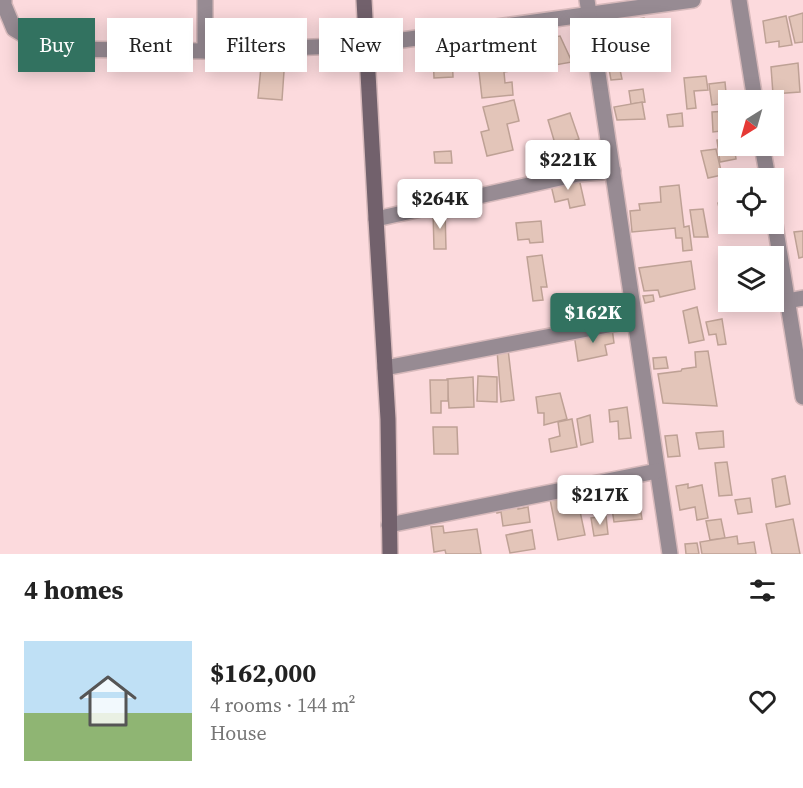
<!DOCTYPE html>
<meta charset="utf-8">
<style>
body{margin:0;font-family:"Source Serif 4",serif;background:#f2f2f2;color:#222;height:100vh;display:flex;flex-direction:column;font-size:22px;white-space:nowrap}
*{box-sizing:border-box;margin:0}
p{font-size:20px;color:#767676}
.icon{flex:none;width:33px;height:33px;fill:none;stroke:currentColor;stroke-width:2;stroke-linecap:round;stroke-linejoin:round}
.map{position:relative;height:554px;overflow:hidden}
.side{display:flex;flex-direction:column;background:#fff;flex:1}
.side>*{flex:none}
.guide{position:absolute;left:18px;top:18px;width:768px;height:54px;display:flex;gap:12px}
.needle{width:39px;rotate:217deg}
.fabs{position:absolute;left:718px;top:90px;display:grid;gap:12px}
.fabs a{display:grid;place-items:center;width:66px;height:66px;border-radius:0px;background:#fff;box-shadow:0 3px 15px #0003;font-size:30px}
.price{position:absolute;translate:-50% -51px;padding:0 14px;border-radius:6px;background:#fff;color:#222;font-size:20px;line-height:39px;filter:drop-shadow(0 2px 3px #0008)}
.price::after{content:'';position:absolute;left:50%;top:36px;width:18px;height:14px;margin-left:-9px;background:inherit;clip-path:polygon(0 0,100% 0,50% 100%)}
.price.selected{background:#327260;color:#fff}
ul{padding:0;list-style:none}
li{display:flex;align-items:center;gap:18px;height:150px;padding:0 24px}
li span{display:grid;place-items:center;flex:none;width:168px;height:120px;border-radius:0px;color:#555}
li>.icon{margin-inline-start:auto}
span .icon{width:72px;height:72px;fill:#fffc;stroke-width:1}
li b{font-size:26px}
h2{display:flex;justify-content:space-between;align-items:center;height:72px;padding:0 24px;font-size:26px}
.tag{padding:0 21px;border-radius:0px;background:#fff;box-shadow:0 3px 15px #0003;font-size:21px;line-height:54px}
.tag.selected{background:#327260;color:#fff}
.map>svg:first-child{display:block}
.building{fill:#e3c5b9;stroke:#bea195;stroke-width:1.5}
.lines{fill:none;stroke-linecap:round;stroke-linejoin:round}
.street-casing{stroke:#d7b9bb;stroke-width:18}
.secondary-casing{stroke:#d7b9bb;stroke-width:18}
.street{stroke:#978b93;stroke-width:15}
.secondary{stroke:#72616c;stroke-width:15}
</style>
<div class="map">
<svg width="803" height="554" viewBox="0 0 803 554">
<rect width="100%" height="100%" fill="#fcdadd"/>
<!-- building -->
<g class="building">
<polygon points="803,13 803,42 795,43 789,17"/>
<polygon points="786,16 792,45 779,47 779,41 766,43 763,21"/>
<polygon points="644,18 650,50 622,54 620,38 627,37 625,21"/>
<polygon points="560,36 572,62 538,68 533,41"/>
<polygon points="498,43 500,56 509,55 510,71 504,72 505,83 512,82 513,95 482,98 476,45"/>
<polygon points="452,53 453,77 434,78 433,54"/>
<polygon points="262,56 285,57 282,100 258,98"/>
<polygon points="798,63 800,92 773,94 771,67"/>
<polygon points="619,65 622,79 611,80 609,69"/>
<polygon points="706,76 708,90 694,91 696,108 687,109 684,78"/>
<polygon points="725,82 727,103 712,105 709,84"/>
<polygon points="643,89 645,102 631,104 629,91"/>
<polygon points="514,100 519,121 507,124 513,150 487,156 481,132 489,130 483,107"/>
<polygon points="642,102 645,119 617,120 614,107"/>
<polygon points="728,111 729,130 713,132 712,112"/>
<polygon points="570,113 579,139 556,147 548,120"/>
<polygon points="682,113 683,126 669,127 667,115"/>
<polygon points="729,138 729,146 734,146 736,159 720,162 717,140"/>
<polygon points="716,149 722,175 708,178 701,151"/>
<polygon points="451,151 452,163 435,163 434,152"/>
<polygon points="578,174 585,205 570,208 568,199 555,202 550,181"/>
<polygon points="679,185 684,227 689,226 692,250 683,251 682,238 676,238 675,228 632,232 630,211 640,210 639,204 661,202 660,187"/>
<polygon points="729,201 729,220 722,221 718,203"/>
<polygon points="703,209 708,237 694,237 690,210"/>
<polygon points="433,210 445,210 446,249 434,249"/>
<polygon points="541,221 543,242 530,243 529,239 518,240 516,223"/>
<polygon points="803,231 803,257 799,258 794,232"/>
<polygon points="542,255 547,287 541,287 543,300 533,301 527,257"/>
<polygon points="691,261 695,289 660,297 658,290 644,291 639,268"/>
<polygon points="653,295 654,301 645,303 643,296"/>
<polygon points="697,307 704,340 689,343 683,311"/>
<polygon points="722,319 726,344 718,345 716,334 709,335 706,322"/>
<polygon points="612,328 614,343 605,345 607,355 578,361 574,334"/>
<polygon points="508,349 514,400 501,402 497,350"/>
<polygon points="708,351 717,406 663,403 658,374 681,371 682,369 696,367 695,352"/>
<polygon points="666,357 668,368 654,369 653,358"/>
<polygon points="478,376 497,377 497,402 477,401"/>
<polygon points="473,377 474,407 449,408 447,379"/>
<polygon points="430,380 448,380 448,401 441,401 441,413 431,413"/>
<polygon points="560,393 567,419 544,425 544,413 538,413 536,397"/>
<polygon points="627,407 631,438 619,439 618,421 610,422 609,410"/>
<polygon points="590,415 593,442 581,445 577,419"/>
<polygon points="572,419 577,447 551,452 549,439 560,436 558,422"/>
<polygon points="433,427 457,427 458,454 434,454"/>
<polygon points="723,431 724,447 699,449 696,433"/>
<polygon points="677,435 680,456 668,457 665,436"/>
<polygon points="727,462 732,495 719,496 715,463"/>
<polygon points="785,476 790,504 776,507 772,479"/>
<polygon points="688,484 688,488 702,485 708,518 697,520 695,507 680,510 676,486"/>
<polygon points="570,490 571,498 577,497 585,535 558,540 549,494"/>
<polygon points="623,490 625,495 638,494 642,519 614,522 610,495"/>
<polygon points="750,498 752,512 738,514 735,500"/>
<polygon points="517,502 518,509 528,507 530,522 503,526 501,512 497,513 495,505"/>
<polygon points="606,516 608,534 594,536 591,518"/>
<polygon points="721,519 725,538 710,540 706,521"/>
<polygon points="793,519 800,554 772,554 766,524"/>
<polygon points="443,526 444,533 477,529 481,554 446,554 445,550 434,552 431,527"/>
<polygon points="532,530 535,549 510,553 506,535"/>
<polygon points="737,536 738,544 754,542 756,554 702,554 700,542"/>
<polygon points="697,543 699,554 686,554 685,544"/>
</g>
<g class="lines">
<defs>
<g id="street">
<polyline points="4,0 4,5 14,29 36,42 64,49 205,51 366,45 693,0"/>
<polyline points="587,0 670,554"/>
<polyline points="739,0 755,100"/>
<polyline points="205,51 205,0"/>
<polyline points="762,146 768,178"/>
<polyline points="774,218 803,397"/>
<polyline points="376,219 578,174 613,171"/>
<polyline points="787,301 803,298"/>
<polyline points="385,368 634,320"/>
<polyline points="389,525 657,471"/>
</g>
<polyline id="secondary" points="364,0 376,219 388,419 390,554"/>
</defs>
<!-- street casing -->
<use href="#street" class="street-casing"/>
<!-- secondary casing -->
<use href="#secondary" class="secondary-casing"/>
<!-- street -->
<use href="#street" class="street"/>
<!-- secondary -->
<use href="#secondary" class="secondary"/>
</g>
</svg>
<div class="fabs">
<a><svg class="needle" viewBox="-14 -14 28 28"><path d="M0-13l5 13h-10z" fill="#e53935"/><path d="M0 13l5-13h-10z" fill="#767676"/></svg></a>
<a><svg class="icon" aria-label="locate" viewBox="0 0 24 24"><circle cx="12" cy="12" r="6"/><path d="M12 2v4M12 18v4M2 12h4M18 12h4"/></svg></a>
<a><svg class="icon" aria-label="layers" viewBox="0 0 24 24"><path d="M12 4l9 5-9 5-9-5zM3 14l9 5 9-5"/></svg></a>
</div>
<b class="price" style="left:568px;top:191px">$221K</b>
<b class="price" style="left:440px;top:230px">$264K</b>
<b class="price selected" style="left:593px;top:344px">$162K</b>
<b class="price" style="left:600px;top:526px">$217K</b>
<div class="guide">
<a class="tag selected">Buy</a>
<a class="tag">Rent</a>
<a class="tag">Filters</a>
<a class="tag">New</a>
<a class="tag">Apartment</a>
<a class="tag">House</a>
</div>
</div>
<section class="side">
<h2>4 homes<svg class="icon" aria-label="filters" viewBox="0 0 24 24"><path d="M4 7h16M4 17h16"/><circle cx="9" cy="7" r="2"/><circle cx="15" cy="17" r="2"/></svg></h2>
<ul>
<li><span style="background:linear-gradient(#bfe0f5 60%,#8fb573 0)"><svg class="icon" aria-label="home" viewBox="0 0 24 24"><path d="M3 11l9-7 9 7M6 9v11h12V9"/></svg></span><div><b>$162,000</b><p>4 rooms · 144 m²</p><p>House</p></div><svg class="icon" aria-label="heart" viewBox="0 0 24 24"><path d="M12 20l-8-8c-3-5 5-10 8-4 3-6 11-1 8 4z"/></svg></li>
</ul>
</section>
